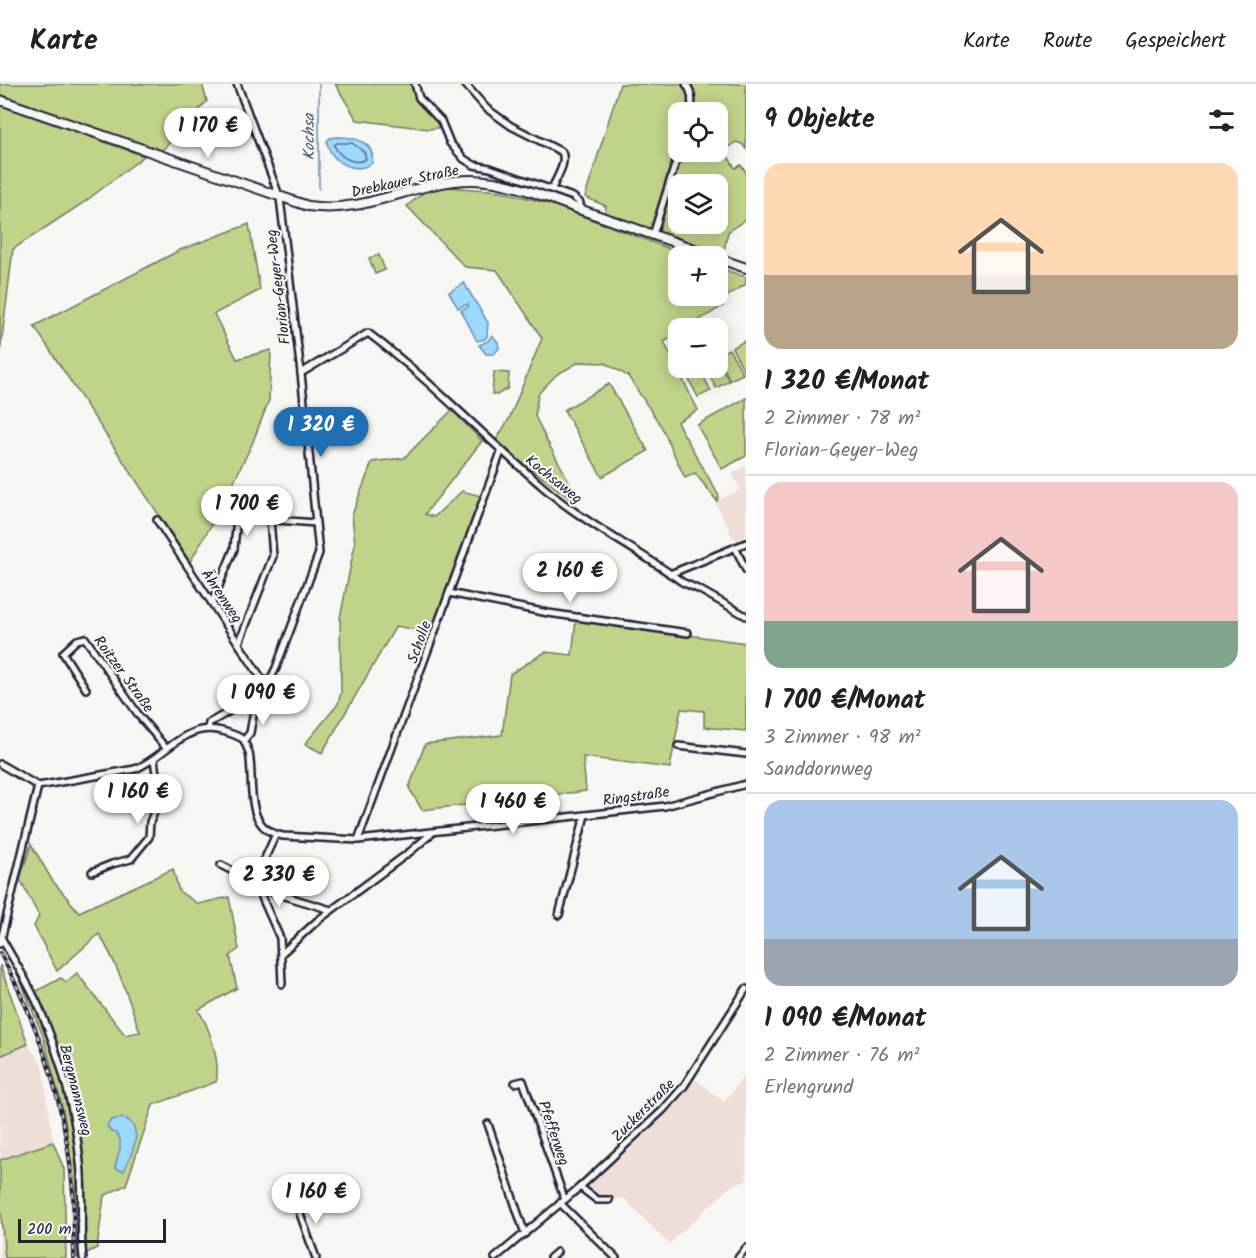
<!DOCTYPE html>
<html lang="de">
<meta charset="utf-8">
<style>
body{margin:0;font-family:Kalam,sans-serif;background:#f2f2f2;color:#222;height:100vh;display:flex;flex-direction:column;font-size:22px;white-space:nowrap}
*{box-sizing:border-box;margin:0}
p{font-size:20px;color:#767676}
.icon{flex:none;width:33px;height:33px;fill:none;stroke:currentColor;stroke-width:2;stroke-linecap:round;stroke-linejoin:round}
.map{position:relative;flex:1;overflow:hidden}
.panel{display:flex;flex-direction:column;background:#fff;width:510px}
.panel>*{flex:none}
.fabs{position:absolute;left:668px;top:18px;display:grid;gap:12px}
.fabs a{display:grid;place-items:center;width:60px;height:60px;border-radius:12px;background:#fff;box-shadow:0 3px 15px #0003;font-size:30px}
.scale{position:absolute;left:18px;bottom:15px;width:148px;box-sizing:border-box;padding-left:6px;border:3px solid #22223b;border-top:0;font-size:16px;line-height:21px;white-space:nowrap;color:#22223b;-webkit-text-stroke:4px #f6f6f2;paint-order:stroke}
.price{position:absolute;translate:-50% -51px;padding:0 14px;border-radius:21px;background:#fff;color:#222;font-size:20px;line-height:39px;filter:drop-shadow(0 2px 3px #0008)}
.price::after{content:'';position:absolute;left:50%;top:36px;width:18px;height:14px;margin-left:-9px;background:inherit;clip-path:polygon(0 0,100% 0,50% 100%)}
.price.on{background:#1f6fb2;color:#fff}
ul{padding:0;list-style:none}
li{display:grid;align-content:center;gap:12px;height:318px;padding:0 18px}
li+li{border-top:2px solid #e0e0e0}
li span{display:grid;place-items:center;height:186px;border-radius:18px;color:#555}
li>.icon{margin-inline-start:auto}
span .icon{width:108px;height:108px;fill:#fffc;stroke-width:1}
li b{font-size:26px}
h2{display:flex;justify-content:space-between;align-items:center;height:72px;padding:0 18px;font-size:26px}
header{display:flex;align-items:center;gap:36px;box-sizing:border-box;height:84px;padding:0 30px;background:#fff;border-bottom:2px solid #e0e0e0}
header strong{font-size:28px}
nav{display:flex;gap:33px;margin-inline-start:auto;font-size:21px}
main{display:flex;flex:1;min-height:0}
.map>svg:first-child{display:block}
.built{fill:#efddd8}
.green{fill:#bfd389;stroke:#707a62;stroke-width:1.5;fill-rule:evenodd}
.water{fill:#9cd9fd;stroke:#6b90af;stroke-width:1.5}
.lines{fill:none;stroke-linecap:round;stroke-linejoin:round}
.shore{stroke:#536b89;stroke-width:1.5}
.stream{stroke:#6b90af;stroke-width:1.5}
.street-casing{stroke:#22223b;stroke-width:10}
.secondary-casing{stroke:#22223b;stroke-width:12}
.street{stroke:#f6f6f2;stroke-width:5}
.secondary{stroke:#f6f6f2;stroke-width:8}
.rail-casing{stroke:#22223b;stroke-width:4}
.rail{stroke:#f6f6f2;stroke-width:1.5;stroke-dasharray:4.5;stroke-linecap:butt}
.labels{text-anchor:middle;stroke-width:4.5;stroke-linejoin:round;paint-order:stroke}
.street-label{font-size:15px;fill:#22223b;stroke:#f6f6f2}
.water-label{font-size:16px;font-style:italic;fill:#475975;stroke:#f6f6f2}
</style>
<header>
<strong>Karte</strong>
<nav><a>Karte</a><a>Route</a><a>Gespeichert</a></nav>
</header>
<main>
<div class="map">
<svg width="746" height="1174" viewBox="0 0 746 1174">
<rect width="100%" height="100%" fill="#f6f6f2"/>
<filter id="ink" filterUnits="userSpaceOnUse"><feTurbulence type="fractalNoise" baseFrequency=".0167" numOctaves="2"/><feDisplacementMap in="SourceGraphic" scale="12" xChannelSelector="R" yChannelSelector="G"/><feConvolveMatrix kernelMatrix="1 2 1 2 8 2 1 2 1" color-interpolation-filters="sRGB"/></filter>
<g filter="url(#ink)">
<!-- built -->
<g class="built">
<polygon points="746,382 746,452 736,456 733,454 715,418 740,406 732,390"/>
<polygon points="28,960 42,981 53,1058 0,1076 0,972"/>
<polygon points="746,989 746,1097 733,1100 669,1160 625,1115 597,1114 586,1103 639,1057 673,1023 695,995 724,1018"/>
<polygon points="0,1120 5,1167 5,1174 0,1174"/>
</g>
<!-- green -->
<g class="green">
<polygon points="0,0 202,0 207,17 161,68 0,11"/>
<polygon points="335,0 411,0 415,13 441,41 437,44 429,45 357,36"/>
<path d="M620 0H746V65L742 60 736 58 724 66 735 84 741 81 746 88V135L728 148 722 175 605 128 606 122 585 113ZM678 28H717V68H678ZM678 100H717V140H678Z"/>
<polygon points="0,21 144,72 86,117 13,165 0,270"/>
<polygon points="446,103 501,107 550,120 689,172 678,172 678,212 717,212 717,183 746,193 746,200 721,216 723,222 686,244 678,244 678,249 664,258 698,326 677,338 719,412 717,417 695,389 685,394 661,342 628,292 605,279 579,278 556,291 538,310 535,332 547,357 576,410 573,417 495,358 509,335 542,254 497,186 465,183 407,122 424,108"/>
<polygon points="249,140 260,206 214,230 237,275 271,266 269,316 252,360 222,422 190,478 34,242 180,166"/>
<polygon points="379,171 385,186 375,190 369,174"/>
<polygon points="744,257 746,262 745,289 732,264"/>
<polygon points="729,265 743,290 730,296 717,271"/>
<polygon points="717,276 729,297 716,304 705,284 717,284"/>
<polygon points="694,284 699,284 711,307 698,313 685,288"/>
<polygon points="494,288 509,289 508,304 497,311 492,310"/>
<polygon points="609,300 648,367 602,393 564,326"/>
<polygon points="746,314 746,372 722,385 697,341"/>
<polygon points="452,326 482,357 425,430 434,433 462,407 481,412 431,549 396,542 322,669 305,660 338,620 341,608 340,534 355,460 352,431 372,378 404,374"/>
<polygon points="576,536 746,559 746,647 704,643 704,627 681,625 670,684 583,673 586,707 422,726 409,704 425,660 502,651 510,590 545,568 572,571"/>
<path d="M31 760 52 796 79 828 173 785 179 807 198 820 229 813 239 865 230 872 237 904 198 926C209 941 221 979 216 998L153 1021 126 1101 104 1112 97 1164 77 1174 75 1102 63 1026 43 952 20 896 37 907 61 894 66 898 77 889 125 951 140 948C128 914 118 880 99 850L57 887 34 842 39 832 20 795Z"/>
<polygon points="0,881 28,960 0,972"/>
<polygon points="53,1058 64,1085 66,1174 5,1174 0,1120 0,1076"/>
</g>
<!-- water -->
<g class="water">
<path d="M337 53C353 53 376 57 372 79 355 92 329 77 327 57L330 54Z"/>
<polygon points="464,199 488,239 487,252 485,255 477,257 461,226 468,223 468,220 458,224 449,208"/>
<polygon points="492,251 498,258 499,264 494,270 486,270 479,261 488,257"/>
<path d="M124 1034C146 1044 131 1071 124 1087L115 1084 120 1064V1056L116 1049 111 1048 107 1042 111 1036Z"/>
</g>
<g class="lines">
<!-- shore -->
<path class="shore" d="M337 59H352L364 68 366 75C354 82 339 73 334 61Z"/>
<!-- stream -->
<polyline class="stream" points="319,0 319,105"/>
<defs>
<g id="street">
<polyline points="237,0 280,114 301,289 319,469 276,584 266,604 256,615 250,649 244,656"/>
<polyline points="415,0 419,14 441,37 450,59 464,75 474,81 490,84 573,113 580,119 580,125"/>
<path d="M465 0 486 24 511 42 562 68C567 80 556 94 552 105"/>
<path d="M686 0C693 9 693 18 690 28"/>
<polyline points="653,151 679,68"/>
<path d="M301 289 368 249C436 300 494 364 560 417 599 447 643 469 682 498L700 506 746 532"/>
<polyline points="157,436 262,595 268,601"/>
<polyline points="735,463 746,486"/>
<polyline points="670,490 746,459"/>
<polyline points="449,509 548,529 688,549"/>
<polyline points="212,519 234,465 237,433 316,439"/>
<polyline points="239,559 273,472 270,435"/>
<polyline points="86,605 63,569 77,556 85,554 140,633 166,664"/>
<polyline points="208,645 209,639 244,619"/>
<path d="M244 656C245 660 248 665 249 669 255 697 242 745 283 752L358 756 585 731 665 722 746 700"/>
<polyline points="678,662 746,670"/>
<polyline points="0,680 38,702"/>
<polyline points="276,750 254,798 272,808 331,826"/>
<polyline points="358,756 501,368"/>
<polyline points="221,781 254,798 260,809 280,854 282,900"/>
<polyline points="92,788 112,780 131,775 149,753 150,738 157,721 158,706 154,675"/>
<polyline points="559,831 585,731"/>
<path d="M2 855C14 877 29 900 39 923 60 972 75 1026 80 1078 84 1110 79 1142 83 1174"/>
<path d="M0 860 38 702 135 685C166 673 184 637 222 647 230 649 237 651 244 656"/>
<polyline points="282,869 317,837 411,767 432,749"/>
<polyline points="515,999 523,997 563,1111 565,1115"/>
<polyline points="488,1040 525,1150"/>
<polyline points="580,1103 597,1116 609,1116"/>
<polyline points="295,1116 316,1174"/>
<polyline points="560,1119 616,1174"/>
<polyline points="495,1174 580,1103 663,1026 684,1002 746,905"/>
<polyline points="550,1174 557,1168"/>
<polyline points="738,1174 746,1164"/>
</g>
<g id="secondary">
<path d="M0 16 308 122C368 131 417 95 474 96 509 97 543 112 576 124 622 140 668 156 714 172"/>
<polyline points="717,174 746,184"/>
</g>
</defs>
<!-- street casing -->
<use href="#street" class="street-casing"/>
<!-- secondary casing -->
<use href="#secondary" class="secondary-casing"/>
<!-- street -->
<use href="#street" class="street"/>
<!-- secondary -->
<use href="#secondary" class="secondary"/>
<defs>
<path id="rail" d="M0 869C40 943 67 1026 73 1110 74 1131 73 1153 74 1174"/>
</defs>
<!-- rail casing -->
<use href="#rail" class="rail-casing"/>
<!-- rail -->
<use href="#rail" class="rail"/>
</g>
</g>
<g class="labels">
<!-- street labels -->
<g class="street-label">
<text transform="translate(405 97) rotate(-12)" y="5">Drebkauer Straße</text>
<text transform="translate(278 203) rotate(-97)" y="5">Florian-Geyer-Weg</text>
<text transform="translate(554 395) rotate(39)" y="5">Kochsaweg</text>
<text transform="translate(222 512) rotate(56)" y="5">Ährenweg</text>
<text transform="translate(419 558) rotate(-70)" y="5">Scholle</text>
<text transform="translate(124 590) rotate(54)" y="5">Roitzer Straße</text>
<text transform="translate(636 712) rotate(-8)" y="5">Ringstraße</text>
<text transform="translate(76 1006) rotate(76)" y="5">Bergmannsweg</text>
<text transform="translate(643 1026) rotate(-45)" y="5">Zuckerstraße</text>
<text transform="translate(554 1049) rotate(71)" y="5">Pfefferweg</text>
</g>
<!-- water labels -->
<g class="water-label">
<text transform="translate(308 53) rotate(-90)" y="6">Kochsa</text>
</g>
</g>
</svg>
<div class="fabs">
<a><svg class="icon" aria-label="locate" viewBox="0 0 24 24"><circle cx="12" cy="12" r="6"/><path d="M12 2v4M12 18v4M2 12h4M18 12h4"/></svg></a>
<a><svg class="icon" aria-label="layers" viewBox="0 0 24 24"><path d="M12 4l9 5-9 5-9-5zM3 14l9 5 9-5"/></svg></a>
<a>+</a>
<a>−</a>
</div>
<div class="scale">200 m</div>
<b class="price" style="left:208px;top:75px">1 170 €</b>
<b class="price on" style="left:321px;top:374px">1 320 €</b>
<b class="price" style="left:247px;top:453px">1 700 €</b>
<b class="price" style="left:570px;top:520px">2 160 €</b>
<b class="price" style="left:263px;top:642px">1 090 €</b>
<b class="price" style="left:138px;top:741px">1 160 €</b>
<b class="price" style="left:513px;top:751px">1 460 €</b>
<b class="price" style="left:279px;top:824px">2 330 €</b>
<b class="price" style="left:316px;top:1141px">1 160 €</b>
</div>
<section class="panel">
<h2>9 Objekte<svg class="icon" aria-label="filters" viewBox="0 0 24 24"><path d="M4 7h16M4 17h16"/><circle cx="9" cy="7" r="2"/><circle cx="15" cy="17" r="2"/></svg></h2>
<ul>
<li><span style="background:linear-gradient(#ffd9b3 60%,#b9a48a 0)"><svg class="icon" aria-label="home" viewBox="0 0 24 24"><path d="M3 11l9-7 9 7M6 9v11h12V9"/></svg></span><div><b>1 320 €/Monat</b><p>2 Zimmer · 78 m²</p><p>Florian-Geyer-Weg</p></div></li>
<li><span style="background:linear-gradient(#f6c9c9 75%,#7fa58c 0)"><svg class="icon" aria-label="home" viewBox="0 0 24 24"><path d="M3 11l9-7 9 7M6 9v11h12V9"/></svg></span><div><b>1 700 €/Monat</b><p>3 Zimmer · 98 m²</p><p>Sanddornweg</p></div></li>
<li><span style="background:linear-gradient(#a9c7e8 75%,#9aa5b1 0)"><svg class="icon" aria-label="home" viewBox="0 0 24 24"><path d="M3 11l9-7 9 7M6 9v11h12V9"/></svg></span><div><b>1 090 €/Monat</b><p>2 Zimmer · 76 m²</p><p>Erlengrund</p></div></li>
</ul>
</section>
</main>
